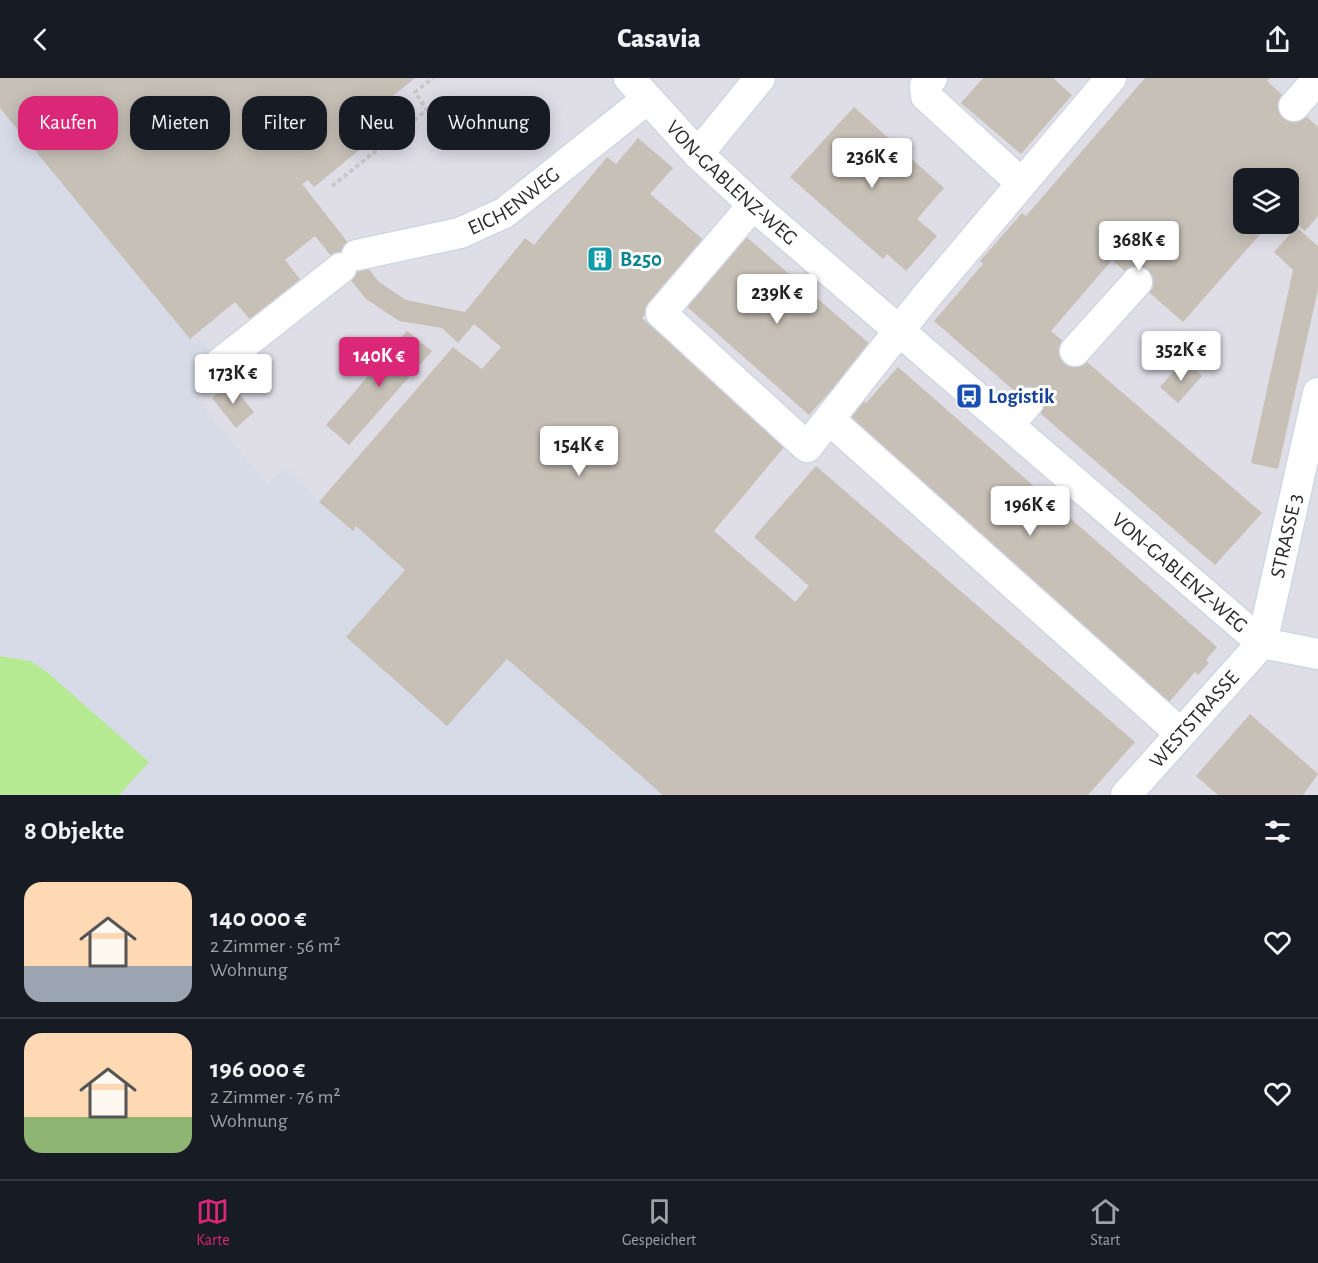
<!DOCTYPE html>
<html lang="de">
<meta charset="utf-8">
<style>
body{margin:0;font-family:"Alegreya Sans",sans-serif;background:#20242c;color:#f1f3f6;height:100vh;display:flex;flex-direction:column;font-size:22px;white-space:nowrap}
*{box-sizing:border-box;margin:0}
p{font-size:20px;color:#9ea1a6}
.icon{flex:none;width:33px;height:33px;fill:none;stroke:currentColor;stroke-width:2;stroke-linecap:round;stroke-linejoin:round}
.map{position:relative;height:717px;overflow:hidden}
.panel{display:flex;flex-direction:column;background:#171b24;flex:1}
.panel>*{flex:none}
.banner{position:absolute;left:18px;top:18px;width:600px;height:54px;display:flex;gap:12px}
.buttons{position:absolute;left:1233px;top:90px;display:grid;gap:12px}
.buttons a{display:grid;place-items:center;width:66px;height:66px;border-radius:12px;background:#171b24;box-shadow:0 3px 15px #0003;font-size:30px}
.price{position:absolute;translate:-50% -51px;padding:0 14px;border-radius:6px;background:#fff;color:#222;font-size:20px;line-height:39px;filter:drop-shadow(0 2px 3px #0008)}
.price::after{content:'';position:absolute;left:50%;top:36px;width:18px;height:14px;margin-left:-9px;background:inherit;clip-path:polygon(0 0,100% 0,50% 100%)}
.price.active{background:#db2777;color:#fff}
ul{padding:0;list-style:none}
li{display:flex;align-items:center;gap:18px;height:150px;padding:0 24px}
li+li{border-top:2px solid #363941}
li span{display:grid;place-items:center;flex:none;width:168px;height:120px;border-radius:18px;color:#555}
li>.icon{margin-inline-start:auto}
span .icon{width:72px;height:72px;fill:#fffc;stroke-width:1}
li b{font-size:26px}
h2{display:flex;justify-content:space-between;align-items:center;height:72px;padding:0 24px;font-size:26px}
.tag{padding:0 21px;border-radius:18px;background:#171b24;box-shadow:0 3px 15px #0003;font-size:21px;line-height:54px}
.tag.active{background:#db2777;color:#fff}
header{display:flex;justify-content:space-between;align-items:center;height:78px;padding:0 24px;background:#171b24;font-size:27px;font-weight:800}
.menu{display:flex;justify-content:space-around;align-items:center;height:84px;border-top:2px solid #363941;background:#171b24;font-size:16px;color:#9ea1a6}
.menu a{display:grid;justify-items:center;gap:3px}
.menu .active{color:#db2777}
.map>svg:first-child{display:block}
.industrial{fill:#dfdde6;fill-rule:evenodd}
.airport{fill:#d7dbe7}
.green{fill:#b5ea93}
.building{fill:#c6c0b7}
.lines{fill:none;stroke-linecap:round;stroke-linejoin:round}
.minor-tunnel{stroke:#c7c0b9;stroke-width:30;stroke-dasharray:30 15;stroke-linecap:butt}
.minor-casing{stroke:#d1d6e5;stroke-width:33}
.path{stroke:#c8c8c8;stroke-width:4;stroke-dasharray:4.5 3;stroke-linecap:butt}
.minor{stroke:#fff;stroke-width:30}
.labels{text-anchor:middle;stroke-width:6;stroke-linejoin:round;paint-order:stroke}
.street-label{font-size:21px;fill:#2b2b2b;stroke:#fff}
.culture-label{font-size:21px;font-weight:bold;fill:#0d838f;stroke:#fff;text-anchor:start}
.transit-label{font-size:21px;font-weight:bold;fill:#164399;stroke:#fff;text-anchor:start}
</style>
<header><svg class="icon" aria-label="back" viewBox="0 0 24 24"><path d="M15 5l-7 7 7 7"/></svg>Casavia<svg class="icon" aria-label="share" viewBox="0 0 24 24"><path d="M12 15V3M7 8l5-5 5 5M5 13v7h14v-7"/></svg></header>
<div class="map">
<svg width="1318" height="717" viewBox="0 0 1318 717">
<rect width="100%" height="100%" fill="#eee5dc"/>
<!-- industrial -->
<path class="industrial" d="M0 0H1318V717H7L0 711ZM1244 100H1288V146H1244Z"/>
<!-- airport -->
<polygon class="airport" points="0,30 169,236 194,265 201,261 228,295 197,321 267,406 287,389 319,424 352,453 356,448 663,717 119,717 148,684 47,594 9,578 0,578"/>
<!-- green -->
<polygon class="green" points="0,578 30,583 47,594 149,684 119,717 0,717"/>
<!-- building -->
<g class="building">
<polygon points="0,0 415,0 389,21 403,36 314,109 308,102 302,106 379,204 406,222 465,234 525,160 534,167 607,79 616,86 638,60 673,90 650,116 707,165 642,240 785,368 714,453 795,524 809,508 754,459 816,388 1135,664 1088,717 663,717 507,581 447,648 346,559 405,492 356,448 353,453 319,424 453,269 482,291 501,269 474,246 458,265 442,250 399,243 366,221 315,158 285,182 303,205 254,246 235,224 190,261 0,30"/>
<polygon points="983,0 1053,0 1072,17 1021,76 961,25"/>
<polygon points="1145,0 1270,0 1267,3 1318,49 1318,138 1305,153 1288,139 1288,100 1244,100 1244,146 1269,146 1183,244 1112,182 1051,253 1262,435 1215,487 934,243 983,186 980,183 1022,135 1026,138"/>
<polygon points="854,29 944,110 917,141 937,158 906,193 887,176 883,181 790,99"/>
<polygon points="1296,149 1318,168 1318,211 1278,391 1251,385 1293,192 1274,174"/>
<polygon points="744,157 871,267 809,337 684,226"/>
<polygon points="407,253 432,273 349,367 326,347"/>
<polygon points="1184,282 1202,298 1178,325 1160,309"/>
<polygon points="898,289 1217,569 1206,582 1209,585 1198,597 1195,594 1164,630 844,350 863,322 866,325"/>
<polygon points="230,305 254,334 236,350 212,320"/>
<polygon points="1250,636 1318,696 1303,717 1218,717 1196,698"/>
</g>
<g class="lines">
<!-- minor-tunnel -->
<g class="minor-tunnel">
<polyline points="1137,204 1294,28"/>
<polyline points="1028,325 1075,273"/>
</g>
<defs>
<g id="minor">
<path id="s1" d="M629 0 698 76 753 127 1262 565 1318 576"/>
<polyline points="932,0 925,8 926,18 1021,105"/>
<polyline points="1294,28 1318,1"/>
<polyline points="698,76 760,0"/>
<polyline points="753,127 661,235 807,369 925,220 1111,0"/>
<path id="s2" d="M357 177 460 155 504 135 646 22"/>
<polyline points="1075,273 1137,204"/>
<polyline points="220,285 341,190"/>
<polyline points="830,342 1180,655"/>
<polyline points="1009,346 1028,325"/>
<path id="s3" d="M1126 717 1262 565 1318 315"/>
</g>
</defs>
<!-- minor casing -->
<use href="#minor" class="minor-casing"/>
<!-- path -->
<polyline class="path" points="332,108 427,32 415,14 433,0"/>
<!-- minor -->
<use href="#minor" class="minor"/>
</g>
<!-- icons -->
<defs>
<symbol id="building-square" viewBox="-11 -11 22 22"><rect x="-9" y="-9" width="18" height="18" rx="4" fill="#0f9aa8" stroke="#fff"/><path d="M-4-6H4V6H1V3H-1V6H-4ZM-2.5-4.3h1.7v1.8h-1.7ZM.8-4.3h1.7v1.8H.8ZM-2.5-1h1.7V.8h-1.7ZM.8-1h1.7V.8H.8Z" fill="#fff"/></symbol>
<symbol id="bus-square" viewBox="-11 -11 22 22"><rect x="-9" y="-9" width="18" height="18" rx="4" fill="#1a4fb4" stroke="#fff"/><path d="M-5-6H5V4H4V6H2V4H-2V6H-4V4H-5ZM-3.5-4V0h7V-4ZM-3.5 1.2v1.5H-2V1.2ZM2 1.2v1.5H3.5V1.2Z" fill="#fff"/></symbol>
</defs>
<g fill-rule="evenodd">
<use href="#building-square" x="585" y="166" width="30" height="30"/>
<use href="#bus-square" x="954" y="303" width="30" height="30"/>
</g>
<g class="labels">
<!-- street labels -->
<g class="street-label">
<text dy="7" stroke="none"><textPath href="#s1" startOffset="147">VON-GABLENZ-WEG</textPath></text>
<text dy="7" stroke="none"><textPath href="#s2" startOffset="168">EICHENWEG</textPath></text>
<text dy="7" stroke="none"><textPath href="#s3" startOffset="314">STRASSE 3</textPath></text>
<text dy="7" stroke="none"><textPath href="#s1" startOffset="741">VON-GABLENZ-WEG</textPath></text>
<text dy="7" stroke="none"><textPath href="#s3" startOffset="102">WESTSTRASSE</textPath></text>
</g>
<!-- culture labels -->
<g class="culture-label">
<text x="620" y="188">B250</text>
</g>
<!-- transit labels -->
<g class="transit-label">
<text x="988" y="325">Logistik</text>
</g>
</g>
</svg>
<div class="buttons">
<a><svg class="icon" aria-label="layers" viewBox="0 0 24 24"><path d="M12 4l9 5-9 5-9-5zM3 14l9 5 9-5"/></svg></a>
</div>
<b class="price" style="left:872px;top:111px">236K €</b>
<b class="price" style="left:1139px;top:194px">368K €</b>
<b class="price" style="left:777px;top:247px">239K €</b>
<b class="price" style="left:1181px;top:304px">352K €</b>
<b class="price active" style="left:379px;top:310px">140K €</b>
<b class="price" style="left:233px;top:327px">173K €</b>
<b class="price" style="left:579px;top:399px">154K €</b>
<b class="price" style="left:1030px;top:459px">196K €</b>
<div class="banner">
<a class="tag active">Kaufen</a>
<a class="tag">Mieten</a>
<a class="tag">Filter</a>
<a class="tag">Neu</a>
<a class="tag">Wohnung</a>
</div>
</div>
<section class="panel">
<h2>8 Objekte<svg class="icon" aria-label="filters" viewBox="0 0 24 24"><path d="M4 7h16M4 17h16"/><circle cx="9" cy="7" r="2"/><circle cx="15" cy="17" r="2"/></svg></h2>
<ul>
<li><span style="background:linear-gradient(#ffd9b3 70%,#9aa5b1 0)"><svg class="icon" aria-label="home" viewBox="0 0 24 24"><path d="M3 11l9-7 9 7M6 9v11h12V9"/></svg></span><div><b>140 000 €</b><p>2 Zimmer · 56 m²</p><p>Wohnung</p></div><svg class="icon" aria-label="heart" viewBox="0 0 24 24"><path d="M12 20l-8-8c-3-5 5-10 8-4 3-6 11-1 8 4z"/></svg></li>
<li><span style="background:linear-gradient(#ffd9b3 70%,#8fb573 0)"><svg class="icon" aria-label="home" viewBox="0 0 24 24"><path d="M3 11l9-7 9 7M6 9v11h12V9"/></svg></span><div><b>196 000 €</b><p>2 Zimmer · 76 m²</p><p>Wohnung</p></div><svg class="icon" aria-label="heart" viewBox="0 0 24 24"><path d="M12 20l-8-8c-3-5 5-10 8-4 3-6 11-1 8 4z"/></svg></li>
</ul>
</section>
<nav class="menu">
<a class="active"><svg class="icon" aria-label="map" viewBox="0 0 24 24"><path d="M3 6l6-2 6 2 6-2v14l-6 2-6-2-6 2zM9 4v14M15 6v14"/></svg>Karte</a>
<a><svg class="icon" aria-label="saved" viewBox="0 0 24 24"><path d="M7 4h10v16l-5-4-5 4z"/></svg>Gespeichert</a>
<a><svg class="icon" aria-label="home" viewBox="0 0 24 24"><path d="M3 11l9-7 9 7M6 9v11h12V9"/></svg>Start</a>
</nav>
